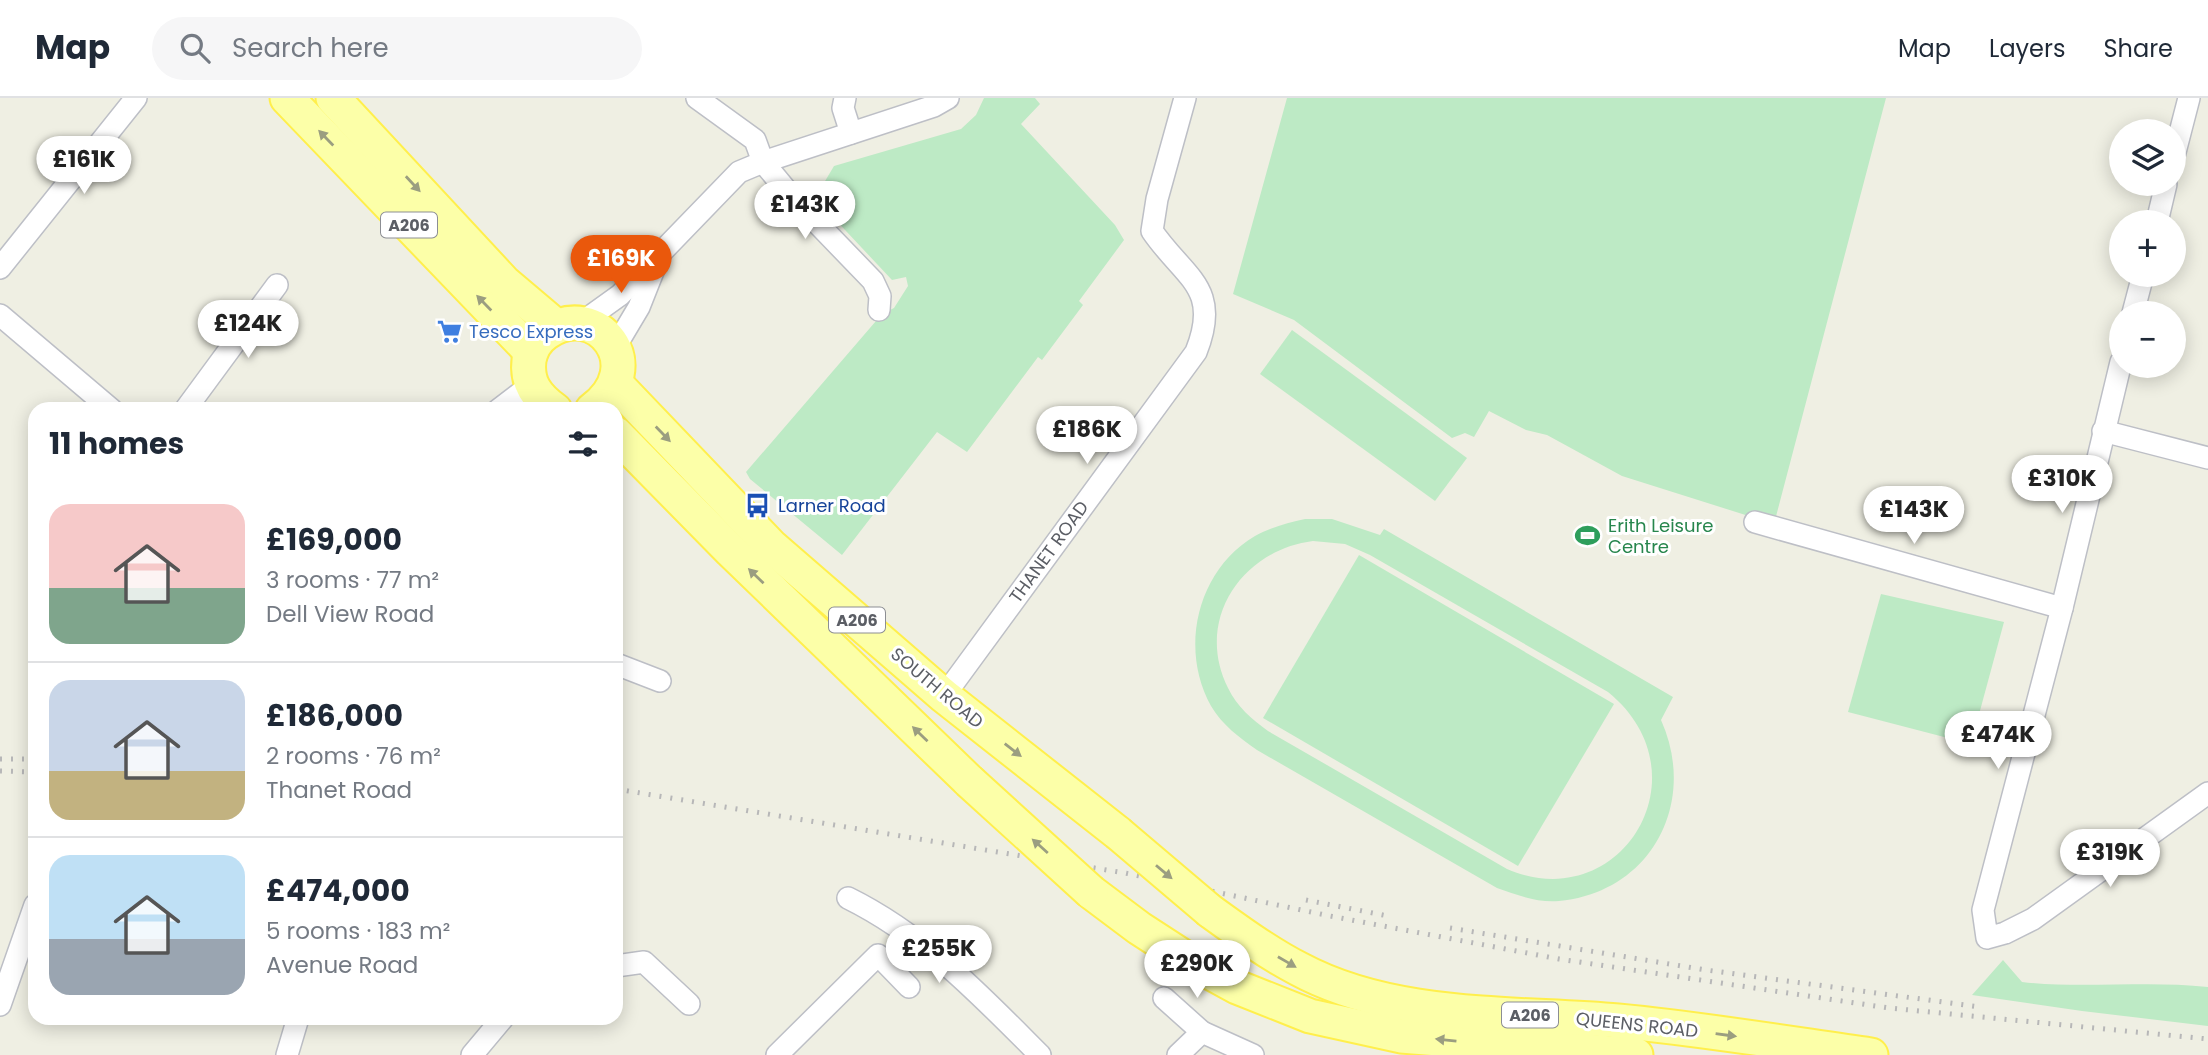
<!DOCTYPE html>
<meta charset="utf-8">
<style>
body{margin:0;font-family:Poppins,sans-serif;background:#f6f6f7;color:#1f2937;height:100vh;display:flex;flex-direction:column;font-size:26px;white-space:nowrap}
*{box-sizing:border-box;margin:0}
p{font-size:23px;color:#747a83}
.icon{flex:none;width:38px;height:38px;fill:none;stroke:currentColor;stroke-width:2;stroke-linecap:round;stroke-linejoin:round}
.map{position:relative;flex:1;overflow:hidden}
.panel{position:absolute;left:28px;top:304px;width:595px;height:623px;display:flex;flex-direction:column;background:#fff;border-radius:21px;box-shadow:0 4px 18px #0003}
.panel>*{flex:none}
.buttons{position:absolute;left:2109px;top:21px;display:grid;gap:14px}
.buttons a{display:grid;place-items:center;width:77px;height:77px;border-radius:50%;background:#fff;box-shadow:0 4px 18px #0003;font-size:35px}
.price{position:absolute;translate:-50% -60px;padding:0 16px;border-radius:24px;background:#fff;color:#222;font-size:23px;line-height:46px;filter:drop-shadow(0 2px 4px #0008)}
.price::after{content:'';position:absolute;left:50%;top:42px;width:21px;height:16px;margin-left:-10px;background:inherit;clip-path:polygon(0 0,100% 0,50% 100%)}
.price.selected{background:#ea580c;color:#fff}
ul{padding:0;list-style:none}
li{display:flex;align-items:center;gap:21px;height:175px;padding:0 21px}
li+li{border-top:2px solid #e0e1e3}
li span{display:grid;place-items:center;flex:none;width:196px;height:140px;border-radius:21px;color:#555}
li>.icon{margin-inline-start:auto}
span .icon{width:84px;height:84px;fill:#fffc;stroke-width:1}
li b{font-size:30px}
h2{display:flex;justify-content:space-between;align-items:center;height:84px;padding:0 21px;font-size:30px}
header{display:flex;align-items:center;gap:42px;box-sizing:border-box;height:98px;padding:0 35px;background:#fff;border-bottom:2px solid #e0e1e3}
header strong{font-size:33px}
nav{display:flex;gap:38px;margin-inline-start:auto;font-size:24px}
.search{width:490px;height:63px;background:#f6f6f7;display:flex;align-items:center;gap:18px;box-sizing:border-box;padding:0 24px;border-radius:38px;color:#747a83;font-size:26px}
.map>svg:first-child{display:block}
.green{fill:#bdeac5;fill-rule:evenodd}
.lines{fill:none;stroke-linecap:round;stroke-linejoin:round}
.street-casing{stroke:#bdbfc6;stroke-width:24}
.primary-casing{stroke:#ffef4c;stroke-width:37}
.street{stroke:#fff;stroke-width:21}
.primary{stroke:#fcffa8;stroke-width:33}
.rail{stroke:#b7b7b8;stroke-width:5;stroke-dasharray:2 9;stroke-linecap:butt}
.primary-bridge-casing{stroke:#ffef4c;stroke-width:37;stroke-linecap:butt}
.primary-bridge{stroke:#fcffa8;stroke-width:33}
.oneway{fill:#9b9e80}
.labels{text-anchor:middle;stroke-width:6;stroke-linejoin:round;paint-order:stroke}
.shield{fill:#fff;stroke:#8c8e93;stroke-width:2}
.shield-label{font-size:16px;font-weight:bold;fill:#5b5e65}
.shop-label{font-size:18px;fill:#366cbe;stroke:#fff;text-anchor:start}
.transit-label{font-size:18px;fill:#164399;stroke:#fff;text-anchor:start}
.leisure-label{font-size:18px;fill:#27864d;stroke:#fff;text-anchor:start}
.street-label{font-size:18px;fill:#5b5e65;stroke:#fff}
</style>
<header>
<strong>Map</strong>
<div class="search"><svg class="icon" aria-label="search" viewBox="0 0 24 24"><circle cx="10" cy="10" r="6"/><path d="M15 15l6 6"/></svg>Search here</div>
<nav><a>Map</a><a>Layers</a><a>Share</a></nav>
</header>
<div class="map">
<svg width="2208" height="957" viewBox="0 0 2208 957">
<rect width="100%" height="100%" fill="#efefe3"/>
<!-- green -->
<g class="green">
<polygon points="984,0 1035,0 1040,6 1021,26 1115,127 1124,142 1079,203 1083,207 1042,262 1038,259 967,354 937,334 842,457 750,381 746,374 882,216 894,210 908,188 906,179 892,182 815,100 834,68 961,31 976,17"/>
<polygon points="1287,0 1886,0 1774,426 1622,378 1547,337 1526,332 1489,313 1474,339 1465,335 1452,340 1294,222 1233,196"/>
<polygon points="1292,232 1467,360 1435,403 1260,276"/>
<path d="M1305 421H1332L1380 437 1384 431 1673 599 1661 622C1698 704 1652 794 1559 803 1538 805 1517 797 1497 790L1257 652C1240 640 1222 627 1211 608 1179 551 1197 472 1255 438 1271 429 1288 425 1305 421ZM1313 443 1345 446 1370 457 1608 594C1708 675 1622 820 1507 771L1268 633C1252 621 1237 609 1228 590 1194 522 1242 452 1313 443Z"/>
<polygon points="1359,457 1614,606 1518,768 1263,620"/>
<polygon points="1881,496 2004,524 1971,646 1848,614"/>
<path d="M2003 862 2022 884C2084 891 2146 882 2208 889V928L2082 913 1972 897Z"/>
</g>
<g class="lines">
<defs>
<g id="street">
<polyline points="697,0 755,42 763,64 791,98 873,183 880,198 879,212"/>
<polyline points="845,0 843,10 851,35"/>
<polyline points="2174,58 2189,0"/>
<polyline points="2157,124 2166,86"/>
<polyline points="0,170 136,0"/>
<polyline points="2133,215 2143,177"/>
<polyline points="0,217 112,312"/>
<polyline points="581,225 620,197 739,74 763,64 934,8 948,0"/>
<polyline points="614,251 639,209 656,166"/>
<polyline points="2121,264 2062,510 1983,812 1987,840 2005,835 2033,821 2208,695"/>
<polyline points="185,312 277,187"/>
<polyline points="498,312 531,287"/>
<polyline points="2103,333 2208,360"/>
<polyline points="1755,424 2062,510"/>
<polyline points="616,566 660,583"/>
<path d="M944 598 1196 254C1222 189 1184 180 1152 133L1157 101 1185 0"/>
<path d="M848 800C925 838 981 898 1040 957"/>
<polyline points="616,868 644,864 689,906"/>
<polyline points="1164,900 1202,934"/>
<polyline points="0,907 35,807"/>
<polyline points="287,957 298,920"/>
<polyline points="472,957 503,920"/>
<polyline points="777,957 878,857 909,889"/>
<polyline points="1178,957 1202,934 1253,957"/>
</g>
<g id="primary">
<polyline points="287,0 531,254"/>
<polyline points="333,0 504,184 556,228"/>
<polyline points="616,286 771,448 944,598 1118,735"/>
<path d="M555 312C537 299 526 285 529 262 531 251 536 242 546 235 596 199 652 268 592 312"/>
<polyline points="616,336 731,453 969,683"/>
<polyline points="1091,794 1139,830 1193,865 1237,889 1310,918 1401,938 1636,957"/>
<path d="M1210 813C1239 834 1268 855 1299 871 1394 922 1514 914 1618 923 1702 931 1787 945 1871 957"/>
</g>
</defs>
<!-- street casing -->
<use href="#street" class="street-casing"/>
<!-- primary casing -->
<use href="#primary" class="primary-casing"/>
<!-- street -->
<use href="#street" class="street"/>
<!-- primary -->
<use href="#primary" class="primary"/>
<!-- rail -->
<g class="rail">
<polyline points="0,661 35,661"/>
<polyline points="0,673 35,674"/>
<polyline points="616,691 1125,775 1330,818 1559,861 1889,910 2208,941"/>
<polyline points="1306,802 1388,818"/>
<polyline points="1450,830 1706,872 1980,909"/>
</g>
<defs>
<g id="primary-bridge">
<polyline points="969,683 1091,794"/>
<polyline points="1118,735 1210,813"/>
</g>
</defs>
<!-- primary-bridge casing -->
<use href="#primary-bridge" class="primary-bridge-casing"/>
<!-- primary-bridge -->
<use href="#primary-bridge" class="primary-bridge"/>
</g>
<!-- one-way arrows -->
<defs><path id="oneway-solid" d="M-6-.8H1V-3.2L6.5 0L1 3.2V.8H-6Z" transform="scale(1.75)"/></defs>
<g class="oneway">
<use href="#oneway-solid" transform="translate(326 40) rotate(-134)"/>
<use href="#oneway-solid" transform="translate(413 86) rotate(47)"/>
<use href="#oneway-solid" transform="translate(484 205) rotate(-134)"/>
<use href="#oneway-solid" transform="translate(663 336) rotate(46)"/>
<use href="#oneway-solid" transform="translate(756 478) rotate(-136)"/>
<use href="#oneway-solid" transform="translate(920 636) rotate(-136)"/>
<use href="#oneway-solid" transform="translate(1013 652) rotate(38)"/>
<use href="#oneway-solid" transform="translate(1040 748) rotate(-138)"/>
<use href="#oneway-solid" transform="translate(1164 774) rotate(40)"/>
<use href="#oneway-solid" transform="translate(1287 864) rotate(30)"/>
<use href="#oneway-solid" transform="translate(1726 937) rotate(8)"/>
<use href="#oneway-solid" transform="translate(1446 942) rotate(-174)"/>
</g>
<!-- icons -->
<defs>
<symbol id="supermarket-bare" viewBox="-9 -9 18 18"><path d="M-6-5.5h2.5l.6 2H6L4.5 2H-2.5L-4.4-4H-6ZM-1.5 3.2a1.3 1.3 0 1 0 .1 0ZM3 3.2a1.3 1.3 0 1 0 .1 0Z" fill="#3f7fe0" stroke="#fff" stroke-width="2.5" paint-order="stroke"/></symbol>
<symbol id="bus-bare" viewBox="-9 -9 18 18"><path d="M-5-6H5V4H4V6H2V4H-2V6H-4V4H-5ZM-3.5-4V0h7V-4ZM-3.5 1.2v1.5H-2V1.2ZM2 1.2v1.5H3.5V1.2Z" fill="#1a4fb4" stroke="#fff" stroke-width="2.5" paint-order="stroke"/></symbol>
<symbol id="stadium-bare" viewBox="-9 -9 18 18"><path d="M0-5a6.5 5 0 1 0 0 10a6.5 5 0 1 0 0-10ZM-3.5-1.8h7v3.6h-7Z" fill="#2e9e5b" stroke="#fff" stroke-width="2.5" paint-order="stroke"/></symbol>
</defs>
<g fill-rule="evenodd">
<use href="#supermarket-bare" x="432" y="216" width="35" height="35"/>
<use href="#bus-bare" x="740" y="390" width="35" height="35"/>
<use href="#stadium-bare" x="1570" y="420" width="35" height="35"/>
</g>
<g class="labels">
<!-- shield labels -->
<g class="shield">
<rect x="381" y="114.5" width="56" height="25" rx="5"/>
<rect x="829" y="509.5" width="56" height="25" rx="5"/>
<rect x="1502" y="904.5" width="56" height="25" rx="5"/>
</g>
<g class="shield-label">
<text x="409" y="133">A206</text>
<text x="857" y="528">A206</text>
<text x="1530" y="923">A206</text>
</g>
<!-- shop labels -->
<g class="shop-label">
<text x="469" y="240">Tesco Express</text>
</g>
<!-- transit labels -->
<g class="transit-label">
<text x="778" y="414">Larner Road</text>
</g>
<!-- leisure labels -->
<g class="leisure-label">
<text x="1608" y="434">Erith Leisure<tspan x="1608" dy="21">Centre</tspan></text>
</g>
<!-- street labels -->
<g class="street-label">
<text transform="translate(1049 454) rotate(-54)" y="6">THANET ROAD</text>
<text transform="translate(937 590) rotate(40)" y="6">SOUTH ROAD</text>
<text transform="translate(1637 927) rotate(6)" y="6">QUEENS ROAD</text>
</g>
</g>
</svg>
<div class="buttons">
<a><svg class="icon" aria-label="layers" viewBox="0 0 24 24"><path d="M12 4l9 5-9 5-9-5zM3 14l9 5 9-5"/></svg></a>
<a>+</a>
<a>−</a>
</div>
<b class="price" style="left:84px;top:98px">£161K</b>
<b class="price" style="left:805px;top:143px">£143K</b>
<b class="price selected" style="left:621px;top:197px">£169K</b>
<b class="price" style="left:248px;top:262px">£124K</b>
<b class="price" style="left:1087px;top:368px">£186K</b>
<b class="price" style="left:2062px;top:417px">£310K</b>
<b class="price" style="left:1914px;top:448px">£143K</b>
<b class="price" style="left:1998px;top:673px">£474K</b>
<b class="price" style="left:2110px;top:791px">£319K</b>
<b class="price" style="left:939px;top:887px">£255K</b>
<b class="price" style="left:1197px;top:902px">£290K</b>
<section class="panel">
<h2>11 homes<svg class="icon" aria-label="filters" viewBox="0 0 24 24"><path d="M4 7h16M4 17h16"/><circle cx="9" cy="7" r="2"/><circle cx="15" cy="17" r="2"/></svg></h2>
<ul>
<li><span style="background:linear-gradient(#f6c9c9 60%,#7fa58c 0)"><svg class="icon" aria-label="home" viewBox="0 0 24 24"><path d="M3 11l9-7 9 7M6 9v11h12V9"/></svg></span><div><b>£169,000</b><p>3 rooms · 77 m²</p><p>Dell View Road</p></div></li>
<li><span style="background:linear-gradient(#c9d6e8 65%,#c2b280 0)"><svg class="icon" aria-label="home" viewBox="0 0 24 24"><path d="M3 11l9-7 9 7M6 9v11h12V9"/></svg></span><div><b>£186,000</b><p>2 rooms · 76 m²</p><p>Thanet Road</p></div></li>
<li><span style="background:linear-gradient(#bfe0f5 60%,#9aa5b1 0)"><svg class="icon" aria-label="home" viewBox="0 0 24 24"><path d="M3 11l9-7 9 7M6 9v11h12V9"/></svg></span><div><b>£474,000</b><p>5 rooms · 183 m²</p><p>Avenue Road</p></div></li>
</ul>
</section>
</div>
